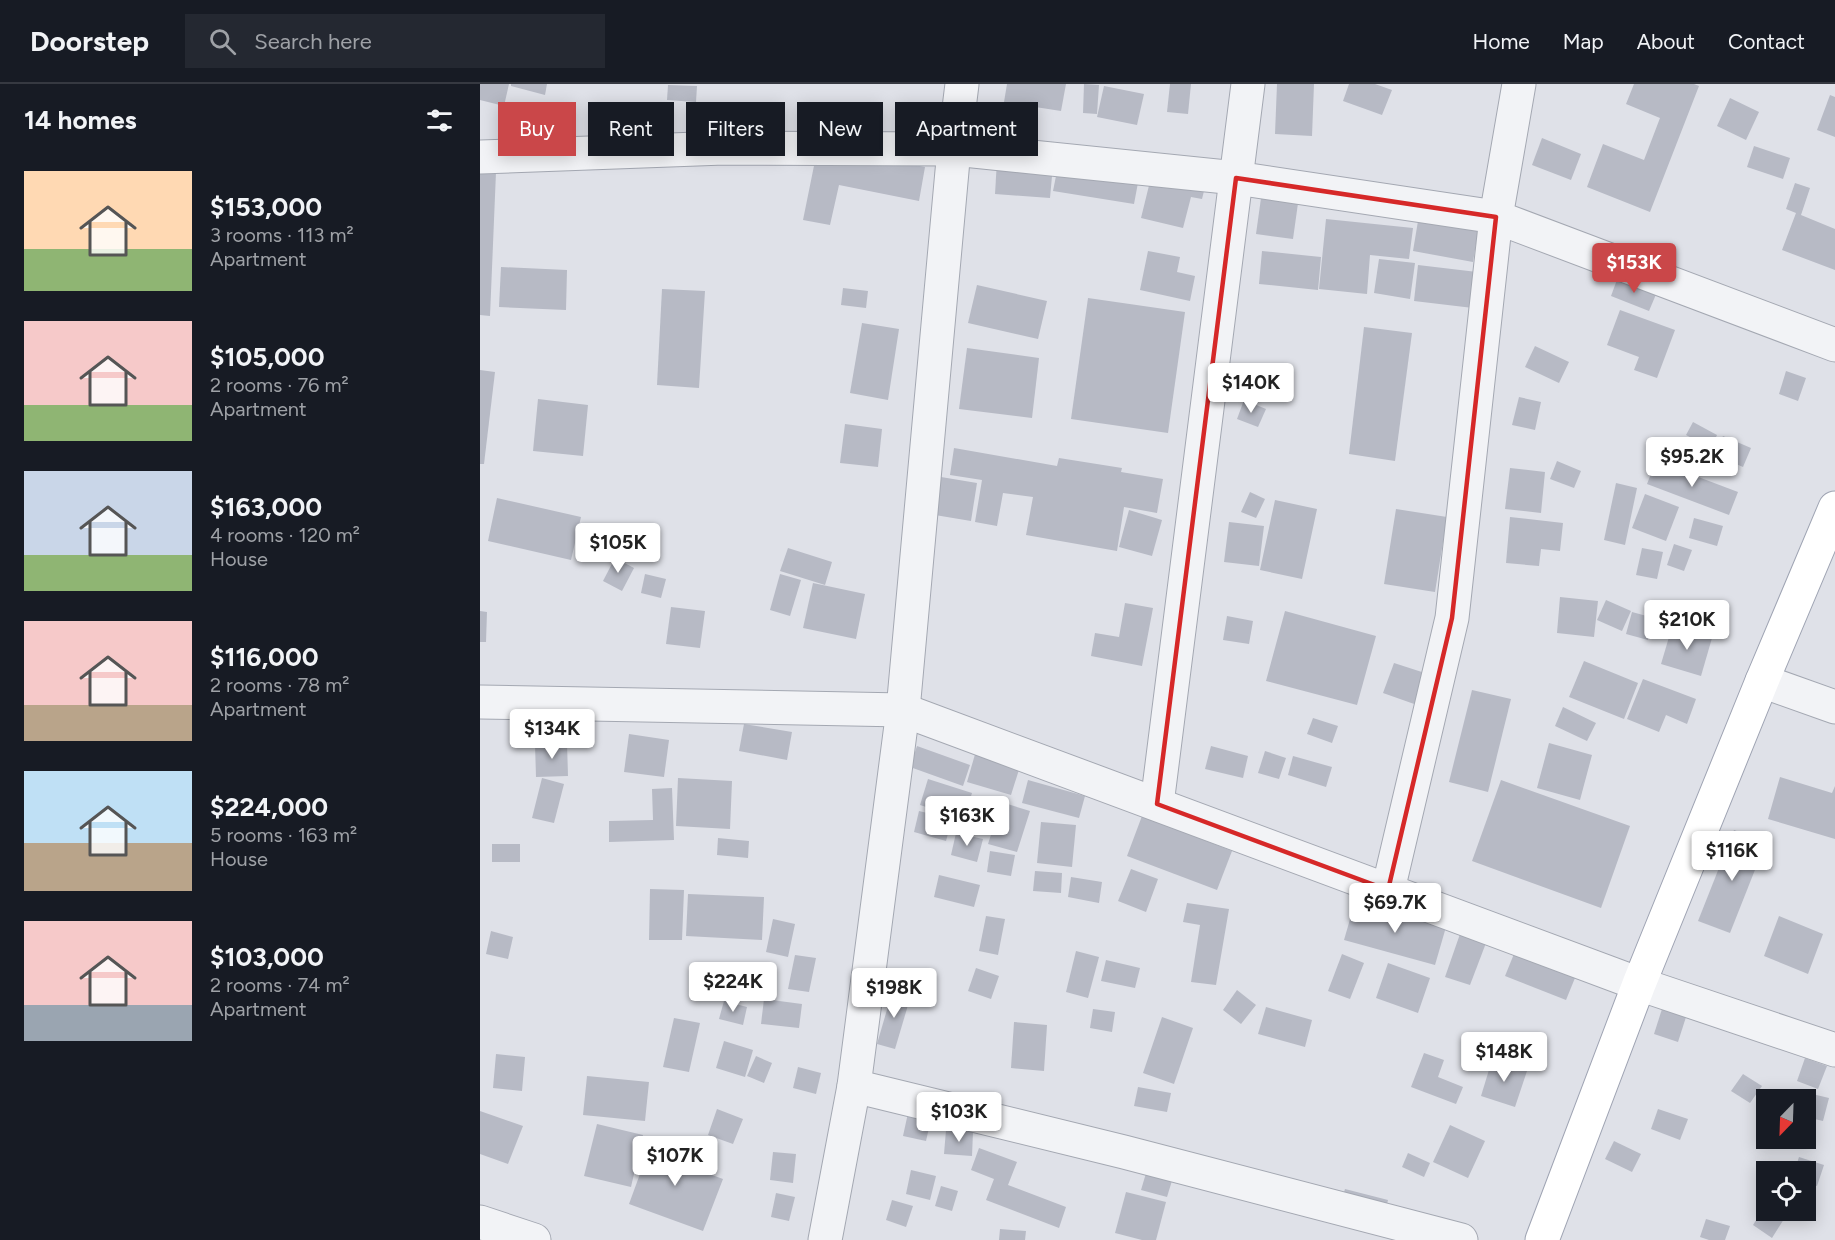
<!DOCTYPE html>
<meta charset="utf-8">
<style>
body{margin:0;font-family:Figtree,sans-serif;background:#242831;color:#f1f3f6;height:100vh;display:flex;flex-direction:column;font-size:22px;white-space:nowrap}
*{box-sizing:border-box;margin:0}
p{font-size:20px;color:#9ea1a6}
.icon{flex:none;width:33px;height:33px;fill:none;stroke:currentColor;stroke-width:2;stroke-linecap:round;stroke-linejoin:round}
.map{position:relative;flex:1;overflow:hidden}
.panel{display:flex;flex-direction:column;background:#171b24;width:480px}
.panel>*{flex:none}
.guide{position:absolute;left:18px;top:18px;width:570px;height:54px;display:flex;gap:12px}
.needle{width:39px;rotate:203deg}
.tools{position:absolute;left:1276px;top:1005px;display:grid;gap:12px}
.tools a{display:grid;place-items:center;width:60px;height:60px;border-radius:0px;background:#171b24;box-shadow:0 3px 15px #0003;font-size:30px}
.price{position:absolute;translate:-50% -51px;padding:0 14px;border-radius:6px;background:#fff;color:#222;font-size:20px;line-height:39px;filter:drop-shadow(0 2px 3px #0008)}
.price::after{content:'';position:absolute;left:50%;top:36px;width:18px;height:14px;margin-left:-9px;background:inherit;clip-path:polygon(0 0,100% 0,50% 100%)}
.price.active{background:#ca4749;color:#fff}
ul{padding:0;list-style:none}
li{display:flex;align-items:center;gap:18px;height:150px;padding:0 24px}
li span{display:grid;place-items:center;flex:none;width:168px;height:120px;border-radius:0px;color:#555}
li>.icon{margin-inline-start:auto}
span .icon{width:72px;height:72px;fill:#fffc;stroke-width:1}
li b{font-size:26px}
h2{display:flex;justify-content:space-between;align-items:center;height:72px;padding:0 24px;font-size:26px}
.pill{padding:0 21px;border-radius:0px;background:#171b24;box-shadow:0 3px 15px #0003;font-size:21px;line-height:54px}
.pill.active{background:#ca4749;color:#fff}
header{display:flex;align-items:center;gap:36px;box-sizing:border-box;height:84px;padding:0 30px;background:#171b24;border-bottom:2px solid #363941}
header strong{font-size:28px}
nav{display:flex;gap:33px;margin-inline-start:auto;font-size:21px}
.search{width:420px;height:54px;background:#242831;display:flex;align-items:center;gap:15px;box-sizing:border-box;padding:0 21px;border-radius:0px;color:#9ea1a6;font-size:22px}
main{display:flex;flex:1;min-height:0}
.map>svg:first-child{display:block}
.building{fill:#b7bac5}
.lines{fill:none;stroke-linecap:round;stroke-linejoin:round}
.minor-casing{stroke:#a4a8b2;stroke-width:35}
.major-casing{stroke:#9fa4b3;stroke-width:35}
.minor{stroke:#f2f3f6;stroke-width:33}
.major{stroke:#fff;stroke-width:33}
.marked{fill:none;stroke:#d62828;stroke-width:4.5;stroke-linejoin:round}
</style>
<header>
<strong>Doorstep</strong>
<div class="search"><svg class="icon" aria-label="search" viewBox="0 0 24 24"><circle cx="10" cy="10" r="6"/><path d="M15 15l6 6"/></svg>Search here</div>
<nav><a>Home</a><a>Map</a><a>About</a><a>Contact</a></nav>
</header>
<main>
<section class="panel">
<h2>14 homes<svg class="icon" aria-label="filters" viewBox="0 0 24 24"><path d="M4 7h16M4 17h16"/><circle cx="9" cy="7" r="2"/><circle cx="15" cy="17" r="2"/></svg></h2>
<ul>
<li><span style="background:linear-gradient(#ffd9b3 65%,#8fb573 0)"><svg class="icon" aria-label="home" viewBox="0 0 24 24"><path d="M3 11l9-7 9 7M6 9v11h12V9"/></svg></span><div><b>$153,000</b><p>3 rooms · 113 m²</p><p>Apartment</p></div></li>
<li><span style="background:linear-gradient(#f6c9c9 70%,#8fb573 0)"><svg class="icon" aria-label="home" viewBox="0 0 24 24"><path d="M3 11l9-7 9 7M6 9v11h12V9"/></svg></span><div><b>$105,000</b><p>2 rooms · 76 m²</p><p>Apartment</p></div></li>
<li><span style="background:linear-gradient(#c9d6e8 70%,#8fb573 0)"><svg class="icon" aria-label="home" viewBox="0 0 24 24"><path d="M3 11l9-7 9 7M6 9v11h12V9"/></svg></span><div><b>$163,000</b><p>4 rooms · 120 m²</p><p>House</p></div></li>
<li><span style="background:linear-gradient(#f6c9c9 70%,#b9a48a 0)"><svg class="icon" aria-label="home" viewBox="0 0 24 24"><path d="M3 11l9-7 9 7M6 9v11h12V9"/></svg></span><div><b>$116,000</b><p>2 rooms · 78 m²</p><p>Apartment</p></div></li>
<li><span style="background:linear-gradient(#bfe0f5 60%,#b9a48a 0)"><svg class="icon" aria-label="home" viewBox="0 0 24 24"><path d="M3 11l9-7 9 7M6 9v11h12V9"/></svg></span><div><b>$224,000</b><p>5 rooms · 163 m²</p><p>House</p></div></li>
<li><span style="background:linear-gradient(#f6c9c9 70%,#9aa5b1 0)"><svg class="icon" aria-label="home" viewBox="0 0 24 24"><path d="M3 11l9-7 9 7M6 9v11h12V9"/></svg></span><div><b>$103,000</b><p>2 rooms · 74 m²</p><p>Apartment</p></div></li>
</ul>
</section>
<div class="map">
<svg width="1355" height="1156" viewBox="0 0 1355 1156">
<rect width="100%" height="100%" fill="#dfe1e8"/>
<!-- building -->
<g class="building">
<polygon points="0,0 29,0 24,22 0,16"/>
<polygon points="31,0 67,0 65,11 31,2"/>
<polygon points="527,0 586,0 581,27 524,18"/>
<polygon points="604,0 619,1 617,30 603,29"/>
<polygon points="690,0 711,0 708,30 687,28"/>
<polygon points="797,0 834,0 832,52 795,50"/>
<polygon points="869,0 895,0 912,6 902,31 863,17"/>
<polygon points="1154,0 1214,0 1219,2 1170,128 1107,103 1123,60 1164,76 1180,34 1146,20"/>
<polygon points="188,1 217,2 216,18 187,16"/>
<polygon points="624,2 664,10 657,41 617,33"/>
<polygon points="1350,11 1355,13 1355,53 1337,46"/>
<polygon points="1250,14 1279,28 1266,56 1237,42"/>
<polygon points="1062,54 1101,70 1091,96 1052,81"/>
<polygon points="518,60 573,81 570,114 515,110"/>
<polygon points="338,62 445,83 439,117 359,101 350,141 323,136"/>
<polygon points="1274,62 1310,74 1303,95 1267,83"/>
<polygon points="676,73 729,87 722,115 711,113 703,144 661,134"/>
<polygon points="662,77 654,120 573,107 578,82"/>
<polygon points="0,88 16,88 10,232 0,231"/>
<polygon points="1315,99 1330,104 1321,131 1355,145 1355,186 1302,166 1316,129 1306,125"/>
<polygon points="782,107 819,112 813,155 776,150"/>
<polygon points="939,131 999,141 993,178 933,167"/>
<polygon points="846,135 933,144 929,175 890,171 887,210 839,205"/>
<polygon points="668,167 700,173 697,188 715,192 710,217 660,206"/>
<polygon points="782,167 841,173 838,206 779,200"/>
<polygon points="899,175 935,179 930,215 894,209"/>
<polygon points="938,181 997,188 993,224 934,217"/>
<polygon points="21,183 87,186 86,226 19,223"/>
<polygon points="1138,193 1177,208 1169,227 1131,212"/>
<polygon points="497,201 567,217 558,255 488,239"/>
<polygon points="363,204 388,207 386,224 361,221"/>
<polygon points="182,205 225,207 219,304 177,301"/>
<polygon points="608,214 705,228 688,349 591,335"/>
<polygon points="1140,226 1195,246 1177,294 1154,286 1159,273 1127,261"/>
<polygon points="382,239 419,245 408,316 370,309"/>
<polygon points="884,243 932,249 915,377 869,370"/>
<polygon points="1055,262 1089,278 1079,299 1045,283"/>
<polygon points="487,264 559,274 552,334 479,325"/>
<polygon points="0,286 15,288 4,380 0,380"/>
<polygon points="1306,287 1326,294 1318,317 1299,310"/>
<polygon points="1039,313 1061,318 1055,346 1032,341"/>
<polygon points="58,315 108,321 103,372 53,367"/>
<polygon points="764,316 786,325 778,343 757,335"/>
<polygon points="1213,338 1237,351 1231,364 1206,351"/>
<polygon points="365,340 402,345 398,383 360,379"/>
<polygon points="1243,352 1271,364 1263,383 1235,371"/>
<polygon points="1201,362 1232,371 1226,392 1195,382"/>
<polygon points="474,364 577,382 579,374 642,384 641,388 683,395 677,429 644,423 637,467 546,451 553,413 523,409 517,442 495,438 502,396 470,391"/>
<polygon points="1077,377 1101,387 1094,404 1070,395"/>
<polygon points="1176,377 1258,408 1249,431 1167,400"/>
<polygon points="1030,384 1065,388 1061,429 1025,425"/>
<polygon points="461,393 497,399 491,437 455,431"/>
<polygon points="1136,399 1157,404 1145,461 1124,456"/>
<polygon points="770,408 785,415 776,434 761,428"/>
<polygon points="1165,410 1199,423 1186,457 1152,444"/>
<polygon points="17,414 101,433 91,476 8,457"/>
<polygon points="795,416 837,425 822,495 780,486"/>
<polygon points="916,425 967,433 955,508 904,500"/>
<polygon points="649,426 682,436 672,472 639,463"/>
<polygon points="1030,433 1083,439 1080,467 1061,465 1059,482 1026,479"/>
<polygon points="1214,434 1243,442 1237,462 1209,454"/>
<polygon points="749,438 784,442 779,482 744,478"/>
<polygon points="1194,460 1212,466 1204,487 1187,481"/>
<polygon points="308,464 352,478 345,501 300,487"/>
<polygon points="1162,464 1183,468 1177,495 1156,491"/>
<polygon points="135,474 154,484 142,507 123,497"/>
<polygon points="165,490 186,495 181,514 161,509"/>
<polygon points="300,490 321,496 310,532 290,526"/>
<polygon points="333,499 385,510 376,555 323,544"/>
<polygon points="1080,513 1118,517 1114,553 1077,549"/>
<polygon points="1126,516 1151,527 1142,547 1117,536"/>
<polygon points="645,519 673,524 662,582 611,572 615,549 639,553"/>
<polygon points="191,523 225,527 220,564 186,560"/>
<polygon points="0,527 7,528 6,558 0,558"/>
<polygon points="805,527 896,552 877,621 786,597"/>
<polygon points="1152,528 1174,534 1168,556 1146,550"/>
<polygon points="747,532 773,537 769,560 743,556"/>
<polygon points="1192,543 1232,554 1221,592 1181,580"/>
<polygon points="1104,577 1158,599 1144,635 1089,613"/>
<polygon points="914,579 948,590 937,621 903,609"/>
<polygon points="1163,595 1216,615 1207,640 1186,631 1179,648 1147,635"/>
<polygon points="992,606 1031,615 1008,708 969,698"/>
<polygon points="1083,623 1116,639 1107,657 1075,642"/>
<polygon points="833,634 858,642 852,659 827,650"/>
<polygon points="264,640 312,648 307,676 259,667"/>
<polygon points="149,650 189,656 184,693 144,688"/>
<polygon points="87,659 88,692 56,693 55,660"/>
<polygon points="1069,659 1112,671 1100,716 1057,704"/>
<polygon points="498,660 543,673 531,711 487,698"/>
<polygon points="437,662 490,681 483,702 430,683"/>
<polygon points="731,662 768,672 763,694 725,685"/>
<polygon points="785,667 806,674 799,695 778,689"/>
<polygon points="813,672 852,683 846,703 808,691"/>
<polygon points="1300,693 1352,709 1355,702 1355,755 1288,735"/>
<polygon points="62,694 84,700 74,739 52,734"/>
<polygon points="198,694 252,697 250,745 196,742"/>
<polygon points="448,695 492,709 484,735 440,721"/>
<polygon points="548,696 605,712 599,734 542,719"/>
<polygon points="1021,696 1150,742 1121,824 992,777"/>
<polygon points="192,704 194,756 129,758 129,737 173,736 172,705"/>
<polygon points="502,712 550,727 537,768 508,760 516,735 496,729"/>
<polygon points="439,727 472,735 466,757 434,748"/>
<polygon points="662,732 752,767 737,806 647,772"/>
<polygon points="561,738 596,741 592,783 557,779"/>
<polygon points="1254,746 1286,758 1250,849 1218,837"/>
<polygon points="476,749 503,755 497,778 471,771"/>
<polygon points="238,754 269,757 268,774 237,771"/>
<rect x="12" y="760" width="28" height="18"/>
<polygon points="510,767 535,771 531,792 507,788"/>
<polygon points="651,785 678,795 666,828 638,817"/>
<polygon points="555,787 582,789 581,809 553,807"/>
<polygon points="459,791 500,801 494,823 454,813"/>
<polygon points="591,793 622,798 619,819 588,813"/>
<polygon points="170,805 204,806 202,856 169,856"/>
<polygon points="208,810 284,813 282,856 206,852"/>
<polygon points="875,818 966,843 955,881 864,856"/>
<polygon points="707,819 749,825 736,901 711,898 720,841 703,838"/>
<polygon points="506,832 525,835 518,871 499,867"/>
<polygon points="1299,832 1343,850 1328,890 1284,872"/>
<polygon points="293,835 315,840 308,873 286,868"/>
<polygon points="11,847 33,853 28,875 6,870"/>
<polygon points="980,850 1006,859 990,901 965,893"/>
<polygon points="1036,865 1097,889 1086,916 1025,892"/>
<polygon points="596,867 619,873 608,914 586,908"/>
<polygon points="862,870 884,879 870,915 848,907"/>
<polygon points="315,871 336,874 329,908 308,905"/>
<polygon points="626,876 660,884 655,904 621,897"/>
<polygon points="908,879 950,894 938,929 896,914"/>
<polygon points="496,884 519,892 511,915 488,907"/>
<polygon points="413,905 431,911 415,965 397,960"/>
<polygon points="757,906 776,921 761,940 743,926"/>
<polygon points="284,915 322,920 319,944 281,940"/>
<polygon points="244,917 267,923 263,941 239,935"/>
<polygon points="786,923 832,936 825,963 778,950"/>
<polygon points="613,925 635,928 632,948 610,944"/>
<polygon points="1182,925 1206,933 1198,958 1174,950"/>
<polygon points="682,933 713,944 694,1000 663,989"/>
<polygon points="194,934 220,939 209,988 183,983"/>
<polygon points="534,938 567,941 564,987 531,984"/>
<polygon points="244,957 273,966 265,993 236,984"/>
<polygon points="944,969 964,976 958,993 983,1003 976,1020 931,1003"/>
<polygon points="16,970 45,973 42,1007 13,1004"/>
<polygon points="276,972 292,979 284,999 267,992"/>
<polygon points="1325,974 1347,982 1338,1005 1317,997"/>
<polygon points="1012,976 1047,987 1035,1023 1001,1012"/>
<polygon points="318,983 341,989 336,1010 313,1004"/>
<polygon points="1263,990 1282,1002 1270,1019 1251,1007"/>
<polygon points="107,992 169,998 165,1037 103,1031"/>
<polygon points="658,1003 691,1009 687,1028 654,1022"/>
<polygon points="1324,1008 1349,1014 1343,1037 1326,1033 1326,1016 1322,1016"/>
<polygon points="237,1025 263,1035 253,1060 228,1051"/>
<polygon points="1178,1025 1208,1035 1200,1056 1171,1045"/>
<polygon points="0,1027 43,1042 28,1080 0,1070"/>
<polygon points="428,1029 451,1035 446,1057 423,1052"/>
<polygon points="117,1040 163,1051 151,1103 104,1092"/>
<polygon points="970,1041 1005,1057 988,1094 953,1078"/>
<polygon points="466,1046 493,1048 492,1072 464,1070"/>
<polygon points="172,1057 217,1074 213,1084 243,1095 223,1147 149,1120"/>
<polygon points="1134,1057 1161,1070 1152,1088 1125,1075"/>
<polygon points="499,1064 537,1078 528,1101 586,1123 579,1144 506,1116 514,1095 491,1086"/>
<polygon points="293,1068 316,1070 313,1099 290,1096"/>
<polygon points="672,1069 698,1077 687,1113 661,1106"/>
<polygon points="928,1069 950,1079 944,1093 922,1083"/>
<polygon points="1319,1073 1344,1081 1337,1102 1326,1098 1326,1088 1314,1088"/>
<polygon points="431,1086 456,1092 450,1116 426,1110"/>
<polygon points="461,1102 478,1107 472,1127 455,1122"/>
<polygon points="865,1105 908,1116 903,1137 859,1125"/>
<polygon points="646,1108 686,1118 676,1156 662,1156 635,1149"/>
<polygon points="296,1109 315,1113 309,1137 291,1133"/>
<polygon points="412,1116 433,1122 426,1143 406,1136"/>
<polygon points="1285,1122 1287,1126 1292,1126 1304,1135 1292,1154 1273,1141"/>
<polygon points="1226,1135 1250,1142 1245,1156 1229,1156 1220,1153"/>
<polygon points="520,1145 546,1147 545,1156 519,1156"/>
</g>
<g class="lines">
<defs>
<g id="minor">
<polyline points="0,73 244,64 474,65 756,94 1016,133 1355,261"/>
<polyline points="1282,597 1355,623"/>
<polyline points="0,618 423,626 1159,900 1355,966"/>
<polyline points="677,720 768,0"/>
<polyline points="908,806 972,534 1016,133 1039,0"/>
<polyline points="374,1002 644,1068 981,1156"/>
<polyline points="0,1138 54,1156"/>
<polyline points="345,1156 374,1002 423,626 474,65 482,0"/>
</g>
<polyline id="major" points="1062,1156 1159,900 1282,597 1355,424"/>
</defs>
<!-- minor casing -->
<use href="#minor" class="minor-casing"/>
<!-- major casing -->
<use href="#major" class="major-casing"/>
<!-- minor -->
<use href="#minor" class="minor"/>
<!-- major -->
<use href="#major" class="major"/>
</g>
<!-- marked area -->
<path class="marked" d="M756 94 1016 133 972 534 908 806 677 720Z"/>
</svg>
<div class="tools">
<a><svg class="needle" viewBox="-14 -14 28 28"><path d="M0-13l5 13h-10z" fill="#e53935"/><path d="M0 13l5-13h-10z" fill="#9ea1a6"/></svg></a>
<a><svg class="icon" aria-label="locate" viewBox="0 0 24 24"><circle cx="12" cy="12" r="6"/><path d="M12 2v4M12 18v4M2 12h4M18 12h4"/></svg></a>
</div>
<b class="price active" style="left:1154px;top:210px">$153K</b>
<b class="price" style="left:771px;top:330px">$140K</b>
<b class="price" style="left:1212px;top:404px">$95.2K</b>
<b class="price" style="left:138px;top:490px">$105K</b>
<b class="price" style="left:1207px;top:567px">$210K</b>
<b class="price" style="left:72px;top:676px">$134K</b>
<b class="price" style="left:487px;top:763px">$163K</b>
<b class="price" style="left:1252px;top:798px">$116K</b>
<b class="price" style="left:915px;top:850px">$69.7K</b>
<b class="price" style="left:253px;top:929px">$224K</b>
<b class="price" style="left:414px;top:935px">$198K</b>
<b class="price" style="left:1024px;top:999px">$148K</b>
<b class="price" style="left:479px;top:1059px">$103K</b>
<b class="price" style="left:195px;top:1103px">$107K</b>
<div class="guide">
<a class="pill active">Buy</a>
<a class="pill">Rent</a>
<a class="pill">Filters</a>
<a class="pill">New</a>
<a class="pill">Apartment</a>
</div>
</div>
</main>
